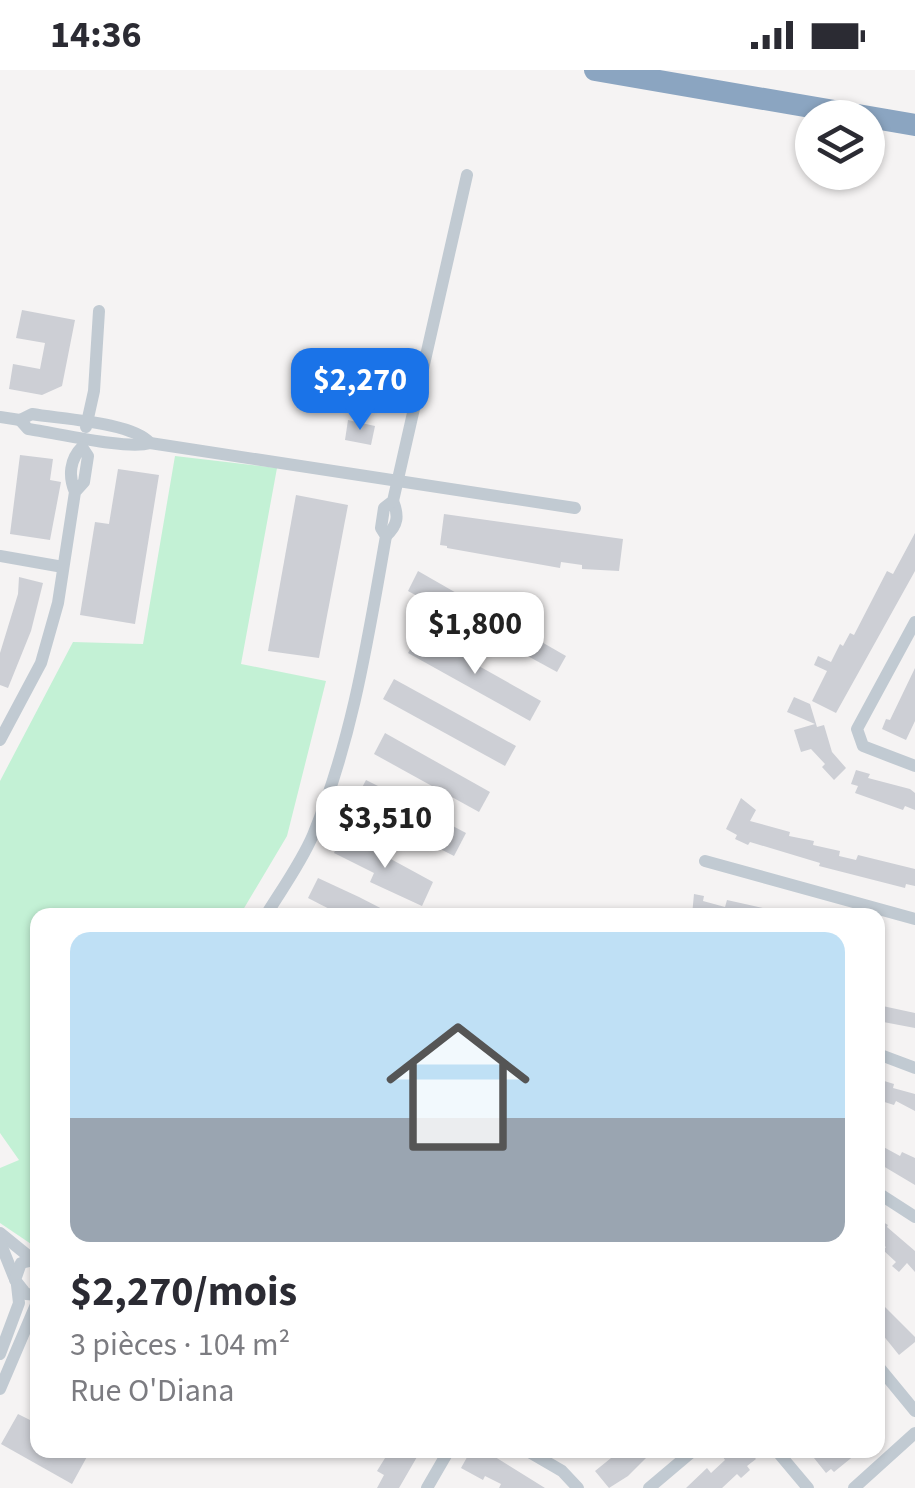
<!DOCTYPE html>
<html lang="fr">
<meta charset="utf-8">
<style>
body{margin:0;font-family:"Source Sans 3",sans-serif;background:#f2f2f3;color:#2b2b33;height:100vh;display:flex;flex-direction:column;font-size:38px;white-space:nowrap}
*{box-sizing:border-box;margin:0}
p{font-size:32px;color:#7c7c81}
.icon{flex:none;width:55px;height:55px;fill:none;stroke:currentColor;stroke-width:2;stroke-linecap:round;stroke-linejoin:round}
.map{position:relative;flex:1;overflow:hidden}
.side{position:absolute;left:30px;top:838px;width:855px;height:550px;display:flex;flex-direction:column;background:#fff;border-radius:20px;box-shadow:0 2px 8px #0004}
.side>*{flex:none}
.buttons{position:absolute;left:795px;top:30px;display:grid;gap:20px}
.buttons a{display:grid;place-items:center;width:90px;height:90px;border-radius:50%;background:#fff;box-shadow:0 2px 8px #0004;font-size:50px}
.price{position:absolute;translate:-50% -85px;padding:0 22px;border-radius:20px;background:#fff;color:#222;font-size:32px;line-height:65px;filter:drop-shadow(0 2px 5px #0008)}
.price::after{content:'';position:absolute;left:50%;top:60px;width:30px;height:22px;margin-left:-15px;background:inherit;clip-path:polygon(0 0,100% 0,50% 100%)}
.price.on{background:#1a73e8;color:#fff}
ul{padding:0;list-style:none}
li{display:grid;align-content:center;gap:20px;height:530px;padding:0 40px}
li span{display:grid;place-items:center;height:310px;border-radius:20px;color:#555}
li>.icon{margin-inline-start:auto}
span .icon{width:180px;height:180px;fill:#fffc;stroke-width:1}
li b{font-size:42px}
.status{display:flex;justify-content:space-between;align-items:center;height:70px;padding:0 50px;background:#fff;direction:ltr}
.status svg{height:28px;fill:currentColor}
.map>svg:first-child{display:block}
.green{fill:#c3f1d5}
.building{fill:#cdcfd5}
.lines{fill:none;stroke-linecap:round;stroke-linejoin:round}
.street{stroke:#c1cad2;stroke-width:12}
.highway{stroke:#8ba5c1;stroke-width:22}
</style>
<div class="status"><b>14:36</b><svg viewBox="0 0 49 12"><path d="M0 12V9h3v3zM5 12V6h3v6zM10 12V3h3v9zM15 12V0h3v12zM26 1h20v11H26zM47 4h2v5h-2z"/></svg></div>
<div class="map">
<svg width="915" height="1418" viewBox="0 0 915 1418">
<rect width="100%" height="100%" fill="#f5f3f3"/>
<!-- green -->
<polygon class="green" points="175,386 277,398 241,594 326,611 287,766 240,845 38,845 37,1178 0,1153 0,1098 19,1090 0,1063 0,711 73,572 143,574"/>
<!-- building -->
<g class="building">
<polygon points="22,240 75,250 62,316 42,325 9,319 13,294 40,299 45,273 16,268"/>
<polygon points="348,350 375,356 371,375 345,370"/>
<polygon points="20,385 53,389 50,410 61,412 50,470 10,464"/>
<polygon points="118,399 159,405 135,554 80,545 95,452 109,454"/>
<polygon points="296,425 348,435 319,588 268,581"/>
<polygon points="444,444 623,469 619,501 582,499 582,495 561,492 560,498 447,478 447,476 440,475"/>
<polygon points="915,463 915,501 836,643 812,631 827,601 814,595 818,586 831,592 840,574 843,576 850,563 854,565 887,501 893,504"/>
<polygon points="418,501 566,586 557,602 408,521"/>
<polygon points="19,507 43,513 31,561 8,618 0,615 0,583 18,524"/>
<polygon points="420,563 541,631 530,651 408,583"/>
<polygon points="915,598 915,651 906,670 882,659 886,649 890,650"/>
<polygon points="394,609 516,676 505,696 383,629"/>
<polygon points="794,627 810,634 817,657 824,655 832,682 846,698 834,710 822,697 825,694 811,679 801,682 794,660 815,654 787,642"/>
<polygon points="385,663 490,722 479,742 374,684"/>
<polygon points="856,700 870,704 868,708 910,719 915,723 915,740 905,736 903,740 855,723 858,716 851,714"/>
<polygon points="366,710 398,726 387,749 354,733"/>
<polygon points="741,728 756,740 750,751 790,762 789,766 814,771 813,775 840,781 839,786 856,790 858,785 915,799 915,816 906,814 905,818 819,796 820,793 750,772 748,775 735,769 737,765 726,759"/>
<polygon points="415,736 466,763 454,786 403,760"/>
<polygon points="343,763 433,812 422,836 370,812 374,803 334,783"/>
<polygon points="318,808 359,827 394,845 341,845 308,828"/>
<polygon points="694,824 704,826 703,831 725,837 727,830 781,842 781,845 692,845"/>
<polygon points="878,935 915,943 915,958 878,951"/>
<polygon points="881,1010 894,1014 893,1018 915,1024 915,1041 896,1031 894,1035 878,1030"/>
<polygon points="878,1074 900,1086 902,1082 915,1088 915,1115 878,1093"/>
<polygon points="878,1149 888,1155 887,1157 915,1181 915,1202 907,1193 899,1202 892,1196 896,1192 883,1180 886,1177 879,1173 878,1176"/>
<polygon points="878,1230 915,1267 915,1272 899,1285 878,1259"/>
<polygon points="18,1344 38,1354 38,1380 83,1380 89,1383 72,1414 1,1374"/>
<polygon points="390,1380 421,1380 399,1418 377,1418 384,1405 377,1401"/>
<polygon points="471,1380 482,1384 484,1380 545,1418 499,1418 501,1414 485,1406 483,1410 461,1398"/>
<polygon points="613,1380 644,1380 649,1385 628,1406 609,1418 595,1401 616,1384"/>
<polygon points="730,1380 748,1380 756,1389 747,1396 750,1400 741,1408 737,1404 722,1418 686,1418 707,1398 711,1403 725,1390 723,1387"/>
<polygon points="824,1380 861,1380 834,1402 831,1399 826,1403 814,1388"/>
</g>
<g class="lines">
<!-- street -->
<g class="street">
<path d="M0 347 20 350 32 344C60 349 132 352 150 373"/>
<path d="M20 350 28 359C57 363 127 380 150 373L575 438"/>
<polyline points="86,357 94,321 99,241"/>
<path d="M386 466C398 455 399 446 393 431"/>
<polyline points="0,486 63,497"/>
<polyline points="915,552 857,659 863,676 915,696"/>
<path d="M0 670 41 593 58 533 75 422C68 406 70 389 82 377L88 386 84 412 75 422"/>
<polyline points="705,791 915,849"/>
<path d="M266 845C282 819 301 793 313 765 353 668 368 568 386 466L381 458 384 438 393 431 467 105"/>
<polyline points="878,984 915,998"/>
<polyline points="878,1123 915,1147"/>
<polyline points="0,1163 32,1189"/>
<polyline points="0,1172 14,1207"/>
<polyline points="38,1189 21,1193 15,1210 26,1224 38,1225"/>
<polyline points="0,1284 19,1233 17,1215"/>
<polyline points="878,1296 915,1341"/>
<polyline points="0,1319 38,1230"/>
<polyline points="526,1380 562,1401 578,1418"/>
<polyline points="776,1380 808,1418"/>
<polyline points="427,1418 449,1380"/>
<polyline points="649,1418 694,1380"/>
<polyline points="854,1418 915,1363"/>
</g>
<!-- highway -->
<polyline class="highway" points="595,0 915,55"/>
</g>
</svg>
<div class="buttons">
<a><svg class="icon" aria-label="layers" viewBox="0 0 24 24"><path d="M12 4l9 5-9 5-9-5zM3 14l9 5 9-5"/></svg></a>
</div>
<b class="price on" style="left:360px;top:363px">$2,270</b>
<b class="price" style="left:475px;top:607px">$1,800</b>
<b class="price" style="left:385px;top:801px">$3,510</b>
<section class="side">
<ul>
<li><span style="background:linear-gradient(#bfe0f5 60%,#9aa5b1 0)"><svg class="icon" aria-label="home" viewBox="0 0 24 24"><path d="M3 11l9-7 9 7M6 9v11h12V9"/></svg></span><div><b>$2,270/mois</b><p>3 pièces · 104 m²</p><p>Rue O'Diana</p></div></li>
</ul>
</section>
</div>
